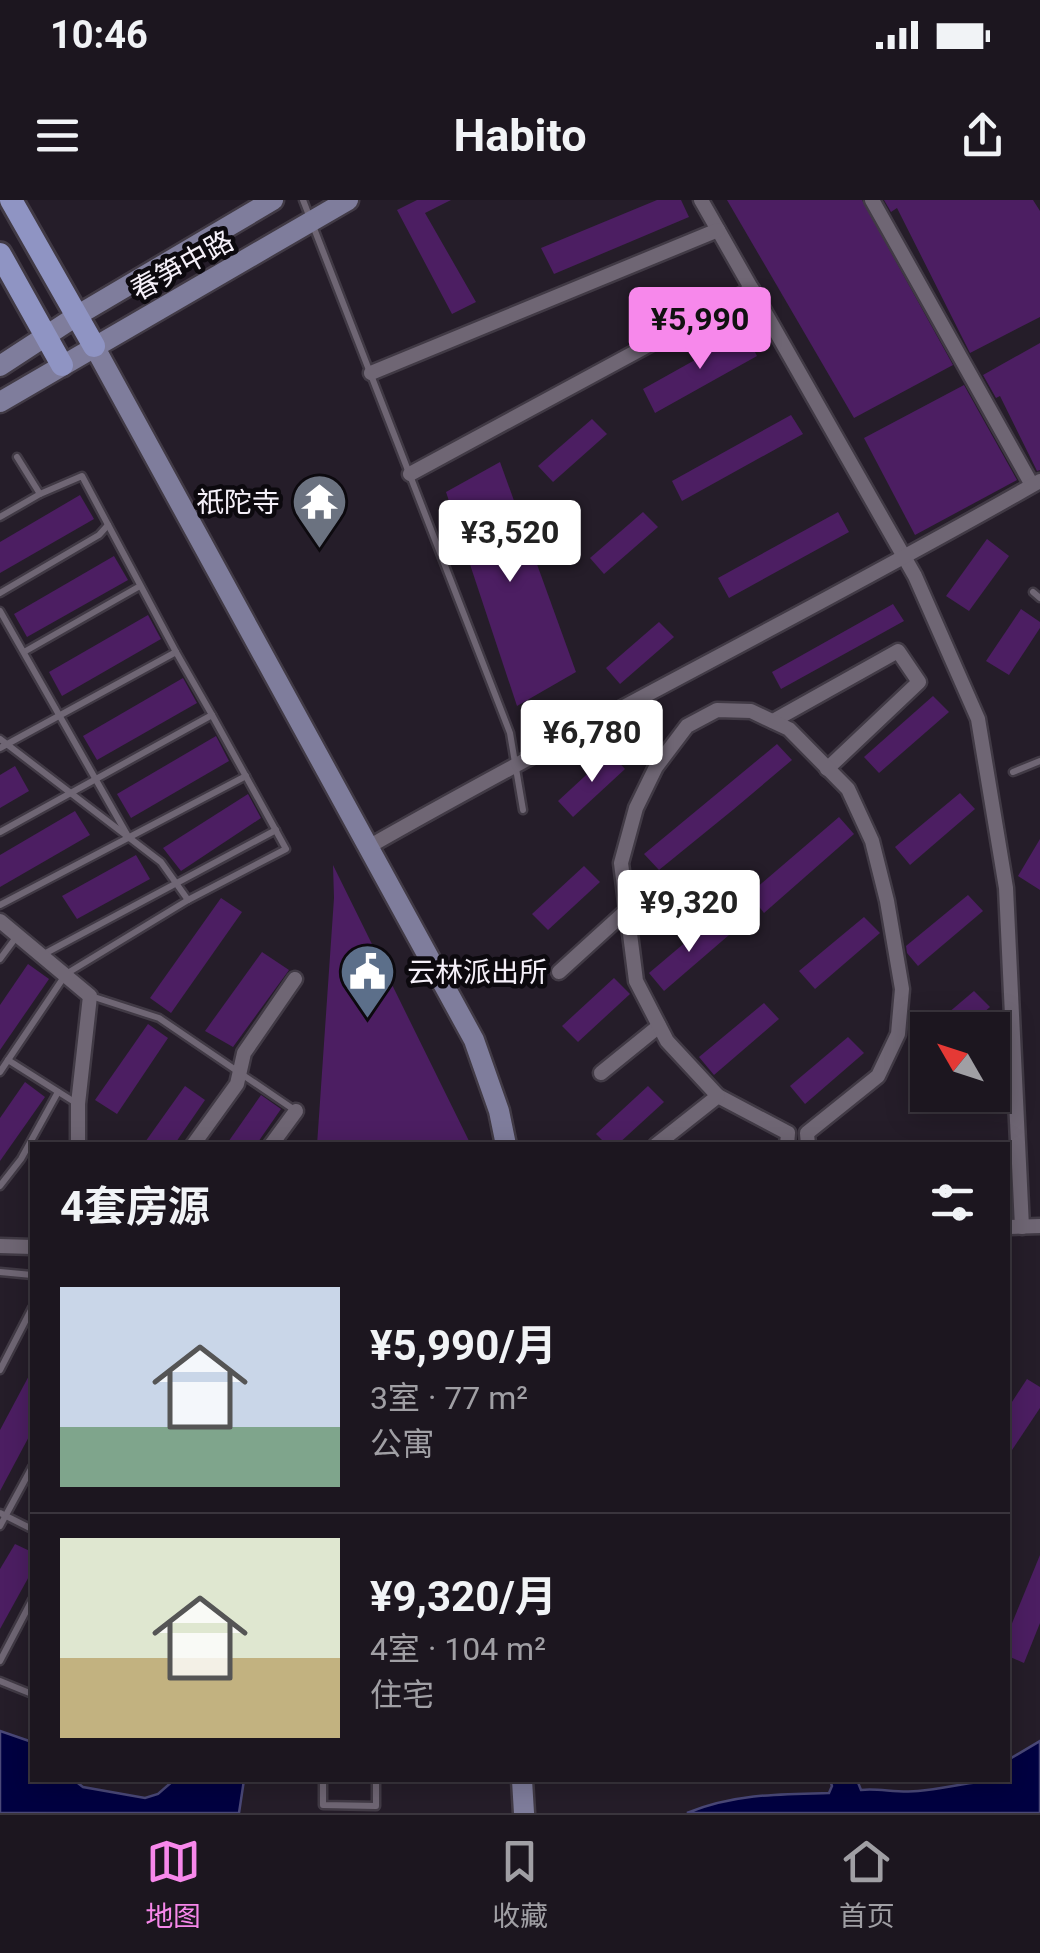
<!DOCTYPE html>
<html lang="zh">
<meta charset="utf-8">
<style>
body{margin:0;font-family:Roboto,"Noto Sans SC",sans-serif;background:#251f28;color:#f1f3f6;height:100vh;display:flex;flex-direction:column;font-size:38px;white-space:nowrap}
*{box-sizing:border-box;margin:0}
p{font-size:32px;color:#a09fa4}
.icon{flex:none;width:55px;height:55px;fill:none;stroke:currentColor;stroke-width:2;stroke-linecap:round;stroke-linejoin:round}
.map{position:relative;flex:1;overflow:hidden}
.panel{position:absolute;left:30px;top:942px;width:980px;height:640px;display:flex;flex-direction:column;background:#1c161f;border-radius:0px;box-shadow:0 5px 25px #0003,0 0 0 2px #3a353d}
.panel>*{flex:none}
.needle{width:65px;rotate:309deg}
.buttons{position:absolute;left:910px;top:812px;display:grid;gap:20px}
.buttons a{display:grid;place-items:center;width:100px;height:100px;border-radius:0px;background:#1c161f;box-shadow:0 5px 25px #0003,0 0 0 2px #3a353d;font-size:50px}
.price{position:absolute;translate:-50% -85px;padding:0 22px;border-radius:10px;background:#fff;color:#222;font-size:32px;line-height:65px;filter:drop-shadow(0 2px 5px #0008)}
.price::after{content:'';position:absolute;left:50%;top:60px;width:30px;height:22px;margin-left:-15px;background:inherit;clip-path:polygon(0 0,100% 0,50% 100%)}
.price.selected{background:#f788eb;color:#111}
ul{padding:0;list-style:none}
li{display:flex;align-items:center;gap:30px;height:250px;padding:0 30px}
li+li{border-top:2px solid #3a353d}
li span{display:grid;place-items:center;flex:none;width:280px;height:200px;border-radius:0px;color:#555}
li>.icon{margin-inline-start:auto}
span .icon{width:120px;height:120px;fill:#fffc;stroke-width:1}
li b{font-size:42px}
h2{display:flex;justify-content:space-between;align-items:center;height:120px;padding:0 30px;font-size:42px}
.status{display:flex;justify-content:space-between;align-items:center;height:70px;padding:0 50px;background:#1c161f;direction:ltr}
.status svg{height:28px;fill:currentColor}
header{display:flex;justify-content:space-between;align-items:center;height:130px;padding:0 30px;background:#1c161f;font-size:45px;font-weight:700}
.tabs{display:flex;justify-content:space-around;align-items:center;height:140px;border-top:2px solid #3a353d;background:#1c161f;font-size:28px;color:#a09fa4}
.tabs a{display:grid;justify-items:center;gap:5px}
.tabs .selected{color:#f788eb}
.map>svg:first-child{display:block}
.water{fill:#000041;stroke:#4a4878;stroke-width:2.5}
.building{fill:#4c1e62}
.lines{fill:none;stroke-linecap:round;stroke-linejoin:round}
.lane-casing{stroke:#413a45;stroke-width:11}
.street-casing{stroke:#413a45;stroke-width:19}
.secondary-casing{stroke:#413a45;stroke-width:25}
.primary-casing{stroke:#413a45;stroke-width:28}
.lane{stroke:#6f6674;stroke-width:6}
.street{stroke:#6f6674;stroke-width:14}
.secondary{stroke:#7f7d9c;stroke-width:20}
.primary{stroke:#8f94c3;stroke-width:22}
.labels{text-anchor:middle;stroke-width:9;stroke-linejoin:round;paint-order:stroke}
.street-label{font-size:28px;fill:#f5f0f9;stroke:#0c090e}
.poi-label{font-size:28px;fill:#f5f0f9;stroke:#0c090e;text-anchor:end}
</style>
<div class="status"><b>10:46</b><svg viewBox="0 0 49 12"><path d="M0 12V9h3v3zM5 12V6h3v6zM10 12V3h3v9zM15 12V0h3v12zM26 1h20v11H26zM47 4h2v5h-2z"/></svg></div>
<header><svg class="icon" aria-label="menu" viewBox="0 0 24 24"><path d="M4 6h16M4 12h16M4 18h16"/></svg>Habito<svg class="icon" aria-label="share" viewBox="0 0 24 24"><path d="M12 15V3M7 8l5-5 5 5M5 13v7h14v-7"/></svg></header>
<div class="map">
<svg width="1040" height="1613" viewBox="0 0 1040 1613">
<rect width="100%" height="100%" fill="#251d29"/>
<!-- water -->
<g class="water">
<polygon points="0,1531 32,1542 32,1580 74,1580 83,1587 145,1598 158,1594 174,1580 244,1580 239,1613 0,1613"/>
<path d="M1040 1541V1613H687C734 1594 779 1594 829 1593L832 1586 830 1580H857L861 1590C878 1588 897 1593 918 1591 950 1588 973 1580 1008 1580V1560Z"/>
</g>
<!-- building -->
<g class="building">
<polygon points="417,0 451,0 425,13 476,102 452,114 397,10"/>
<polygon points="657,0 681,0 689,17 554,74 541,48"/>
<polygon points="727,0 862,0 953,165 854,218"/>
<polygon points="884,0 1033,0 1040,11 1040,117 970,153 897,8 891,12"/>
<polygon points="745,132 757,156 655,213 643,189"/>
<polygon points="1040,143 1040,270 1037,271 1000,196 996,198 983,175"/>
<polygon points="964,185 1017,280 915,335 864,238"/>
<polygon points="791,215 803,234 682,301 672,281"/>
<polygon points="592,219 607,234 553,282 538,266"/>
<polygon points="500,262 576,472 517,506 446,292"/>
<polygon points="80,295 94,319 0,373 0,342"/>
<polygon points="643,312 658,327 604,374 590,358"/>
<polygon points="838,312 849,332 729,398 718,378"/>
<polygon points="987,339 1009,356 969,411 946,396"/>
<polygon points="114,356 128,380 27,437 14,414"/>
<polygon points="893,404 904,421 781,489 772,472"/>
<polygon points="1021,409 1040,422 1040,428 1009,475 986,461"/>
<polygon points="148,415 161,439 62,496 49,472"/>
<polygon points="659,422 674,437 620,484 606,468"/>
<polygon points="183,478 197,503 97,560 83,536"/>
<polygon points="933,496 949,512 879,573 864,557"/>
<polygon points="216,536 229,561 131,618 117,594"/>
<polygon points="777,544 792,560 734,609 659,670 644,654"/>
<polygon points="610,553 625,569 573,617 558,601"/>
<polygon points="15,566 29,591 0,608 0,575"/>
<polygon points="960,593 975,609 910,665 895,647"/>
<polygon points="248,594 261,618 181,671 163,648"/>
<polygon points="75,611 90,635 0,687 0,655"/>
<polygon points="839,617 854,634 764,713 749,694"/>
<polygon points="1040,639 1040,690 1018,676"/>
<polygon points="136,655 150,679 77,719 62,696"/>
<polygon points="333,665 471,945 317,945 334,698"/>
<polygon points="584,666 600,682 548,730 532,714"/>
<polygon points="968,695 983,711 918,766 907,753 906,746"/>
<polygon points="221,698 242,712 171,813 150,798"/>
<polygon points="864,717 880,733 815,789 799,771"/>
<polygon points="713,719 729,735 664,791 649,773"/>
<polygon points="262,752 289,770 233,847 205,831"/>
<polygon points="28,764 49,779 0,850 0,805"/>
<polygon points="614,778 630,794 578,842 562,826"/>
<polygon points="974,791 990,807 963,830 928,830"/>
<polygon points="764,803 779,819 714,875 699,857"/>
<polygon points="148,824 168,838 117,914 95,900"/>
<polygon points="848,837 864,853 805,904 790,886"/>
<polygon points="25,882 45,897 0,961 0,918"/>
<polygon points="185,886 205,900 174,945 143,945"/>
<polygon points="648,886 664,902 617,945 607,945 596,934"/>
<polygon points="261,895 281,909 256,945 226,945"/>
<polygon points="32,1170 32,1231 0,1291 0,1230"/>
<polygon points="1027,1179 1040,1187 1040,1208 1008,1256 1008,1208"/>
<polygon points="15,1344 32,1352 32,1371 0,1429 0,1369"/>
<polygon points="1040,1355 1040,1423 1024,1463 1008,1456 1008,1433"/>
</g>
<g class="lines">
<defs>
<g id="lane">
<polyline points="303,0 510,533 523,610"/>
<polyline points="0,317 40,294 17,257"/>
<polyline points="1033,392 1040,398"/>
<polyline points="0,393 99,335 108,325"/>
<polyline points="0,411 129,638"/>
<polyline points="24,452 140,386"/>
<polyline points="0,539 161,662 188,700"/>
<polyline points="0,548 176,452 82,276 40,294"/>
<polyline points="1013,572 1040,561"/>
<polyline points="0,632 212,515 176,452"/>
<polyline points="0,705 246,576"/>
<polyline points="44,754 276,630"/>
<polyline points="0,759 17,736"/>
<polyline points="91,796 159,818 296,911"/>
<polyline points="8,860 66,774 188,700 286,649 212,515"/>
<polyline points="0,872 8,860 76,903"/>
<polyline points="0,986 21,959 58,892"/>
<polyline points="0,1072 32,1075"/>
<polyline points="0,1170 32,1108"/>
<polyline points="0,1313 32,1329"/>
<polyline points="0,1326 32,1267"/>
<polyline points="0,1461 32,1400"/>
<polyline points="0,1481 32,1494"/>
<polyline points="323,1580 323,1605 376,1606 376,1580"/>
</g>
<g id="street">
<polyline points="701,0 915,376 978,519 1006,688 1022,1027"/>
<polyline points="872,0 1032,285"/>
<polyline points="371,173 718,30"/>
<polyline points="410,274 752,89"/>
<polyline points="773,521 898,451 919,482 827,569"/>
<path d="M370 646C591 520 820 407 1040 281"/>
<polyline points="0,721 90,796 78,904 78,945"/>
<polyline points="559,772 625,712"/>
<polyline points="601,873 659,826"/>
<polyline points="718,896 788,933 787,945"/>
<polyline points="193,945 237,884 244,853 295,779"/>
<polyline points="271,945 296,911"/>
<polyline points="656,945 718,896 667,841 636,781 621,663 636,608 656,567 687,526 717,510 751,511 789,529 848,589 872,641 887,701 902,789 898,834 878,876 807,933 808,945"/>
<polyline points="1008,1027 1040,1026"/>
<polyline points="0,1046 32,1047"/>
</g>
<g id="secondary">
<polyline points="94,146 474,840 499,911 506,945"/>
<polyline points="0,166 78,115 273,0"/>
<polyline points="0,202 348,0"/>
<polyline points="522,1580 524,1613"/>
</g>
<g id="primary">
<polyline points="11,0 94,146"/>
<polyline points="0,54 62,165"/>
</g>
</defs>
<!-- lane casing -->
<use href="#lane" class="lane-casing"/>
<!-- street casing -->
<use href="#street" class="street-casing"/>
<!-- secondary casing -->
<use href="#secondary" class="secondary-casing"/>
<!-- primary casing -->
<use href="#primary" class="primary-casing"/>
<!-- lane -->
<use href="#lane" class="lane"/>
<!-- street -->
<use href="#street" class="street"/>
<!-- secondary -->
<use href="#secondary" class="secondary"/>
<!-- primary -->
<use href="#primary" class="primary"/>
</g>
<!-- icons -->
<defs>
<symbol id="temple-pin" viewBox="-11 -11 22 30"><path d="M0 17L-7.5 6A9.5 9.5 0 1 1 7.5 6Z" fill="#6b7280" stroke="#0c090e"/><path d="M0-6L5-2H3V0L6.5 2.5H4V6H1.5V3h-3V6H-4V2.5H-6.5L-3 0V-2H-5Z" fill="#fff"/></symbol>
<symbol id="civic-pin" viewBox="-11 -11 22 30"><path d="M0 17L-7.5 6A9.5 9.5 0 1 1 7.5 6Z" fill="#5c6f8a" stroke="#0c090e"/><path d="M-.6-6.5H3V-4.5H.6V-3L4-1V1h2V6H-6V1h2V-1L-.6-3ZM-1.2 2.5V6h2.4V2.5Z" fill="#fff"/></symbol>
</defs>
<g fill-rule="evenodd">
<use href="#temple-pin" x="288" y="270" width="63" height="86"/>
<use href="#civic-pin" x="336" y="740" width="63" height="86"/>
</g>
<g class="labels">
<!-- street labels -->
<g class="street-label">
<text transform="translate(182 65) rotate(-29)" y="10">春笋中路</text>
</g>
<!-- poi labels -->
<g class="poi-label">
<text x="280" y="312">祇陀寺</text>
<text x="407" y="782" text-anchor="start">云林派出所</text>
</g>
</g>
</svg>
<div class="buttons">
<a><svg class="needle" viewBox="-14 -14 28 28"><path d="M0-13l5 13h-10z" fill="#e53935"/><path d="M0 13l5-13h-10z" fill="#a09fa4"/></svg></a>
</div>
<b class="price selected" style="left:700px;top:172px">¥5,990</b>
<b class="price" style="left:510px;top:385px">¥3,520</b>
<b class="price" style="left:592px;top:585px">¥6,780</b>
<b class="price" style="left:689px;top:755px">¥9,320</b>
<section class="panel">
<h2>4套房源<svg class="icon" aria-label="filters" viewBox="0 0 24 24"><path d="M4 7h16M4 17h16"/><circle cx="9" cy="7" r="2"/><circle cx="15" cy="17" r="2"/></svg></h2>
<ul>
<li><span style="background:linear-gradient(#c9d6e8 70%,#7fa58c 0)"><svg class="icon" aria-label="home" viewBox="0 0 24 24"><path d="M3 11l9-7 9 7M6 9v11h12V9"/></svg></span><div><b>¥5,990/月</b><p>3室 · 77 m²</p><p>公寓</p></div></li>
<li><span style="background:linear-gradient(#dfe7d0 60%,#c2b280 0)"><svg class="icon" aria-label="home" viewBox="0 0 24 24"><path d="M3 11l9-7 9 7M6 9v11h12V9"/></svg></span><div><b>¥9,320/月</b><p>4室 · 104 m²</p><p>住宅</p></div></li>
</ul>
</section>
</div>
<nav class="tabs">
<a class="selected"><svg class="icon" aria-label="map" viewBox="0 0 24 24"><path d="M3 6l6-2 6 2 6-2v14l-6 2-6-2-6 2zM9 4v14M15 6v14"/></svg>地图</a>
<a><svg class="icon" aria-label="saved" viewBox="0 0 24 24"><path d="M7 4h10v16l-5-4-5 4z"/></svg>收藏</a>
<a><svg class="icon" aria-label="home" viewBox="0 0 24 24"><path d="M3 11l9-7 9 7M6 9v11h12V9"/></svg>首页</a>
</nav>
